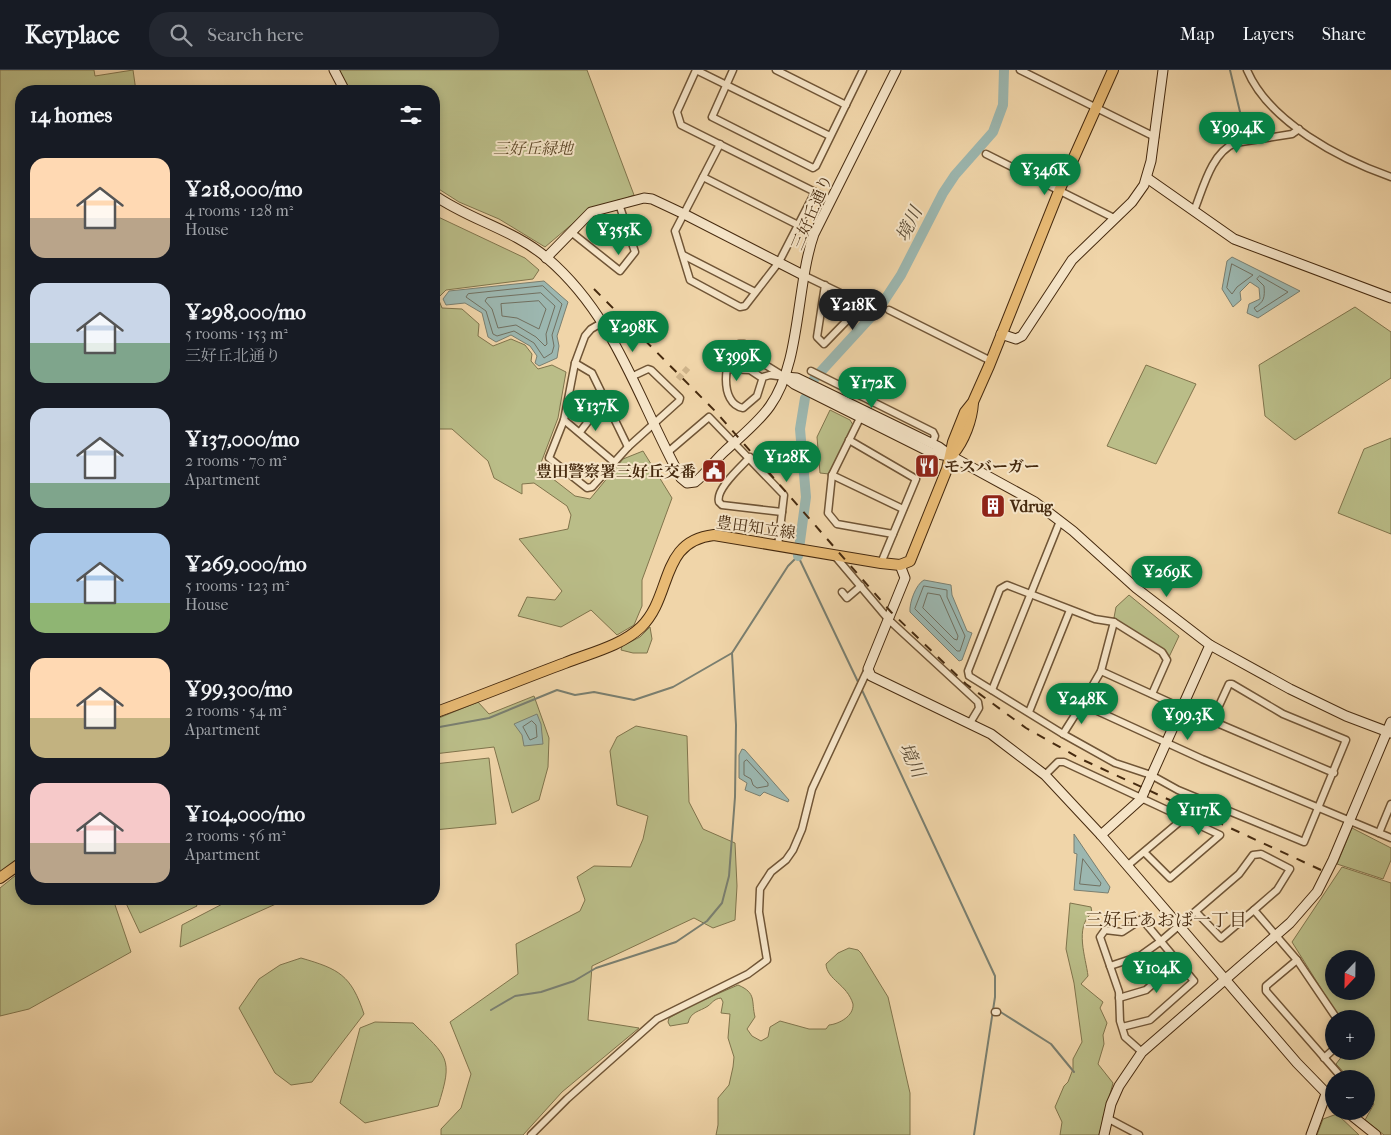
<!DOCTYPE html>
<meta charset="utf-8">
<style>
body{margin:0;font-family:"IM FELL French Canon","Noto Serif JP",serif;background:#242831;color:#f1f3f6;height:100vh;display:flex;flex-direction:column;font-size:19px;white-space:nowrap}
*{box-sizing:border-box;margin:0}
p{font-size:16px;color:#9ea1a6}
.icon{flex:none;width:28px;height:28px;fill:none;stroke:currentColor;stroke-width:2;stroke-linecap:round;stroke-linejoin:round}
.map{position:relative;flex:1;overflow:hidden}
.sheet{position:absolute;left:15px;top:15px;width:425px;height:820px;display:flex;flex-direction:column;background:#171b24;border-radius:20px;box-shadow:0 2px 8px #0003}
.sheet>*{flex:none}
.needle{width:32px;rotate:202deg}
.tools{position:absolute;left:1325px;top:880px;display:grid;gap:10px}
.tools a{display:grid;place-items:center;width:50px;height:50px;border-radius:50%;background:#171b24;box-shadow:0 2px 8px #0003;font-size:25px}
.price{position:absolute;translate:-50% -42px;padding:0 11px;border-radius:18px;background:#0b8043;color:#fff;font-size:16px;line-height:32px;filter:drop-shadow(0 1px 2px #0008)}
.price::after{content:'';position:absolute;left:50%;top:30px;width:15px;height:11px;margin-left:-8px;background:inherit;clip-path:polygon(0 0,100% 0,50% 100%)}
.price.on{background:#222;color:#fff}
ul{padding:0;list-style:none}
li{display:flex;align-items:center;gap:15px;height:125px;padding:0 15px}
li span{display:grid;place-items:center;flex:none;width:140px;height:100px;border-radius:15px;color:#555}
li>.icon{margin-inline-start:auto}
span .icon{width:60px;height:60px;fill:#fffc;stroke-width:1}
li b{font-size:21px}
h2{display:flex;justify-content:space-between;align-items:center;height:60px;padding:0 15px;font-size:21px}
header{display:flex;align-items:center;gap:30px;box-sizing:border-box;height:70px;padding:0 25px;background:#171b24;border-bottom:1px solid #363941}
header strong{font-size:24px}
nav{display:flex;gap:28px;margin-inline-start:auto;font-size:18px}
.search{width:350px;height:45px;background:#242831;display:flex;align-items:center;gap:12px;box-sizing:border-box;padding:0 18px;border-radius:20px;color:#9ea1a6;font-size:19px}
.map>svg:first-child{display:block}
.green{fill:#babd88;stroke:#80744c;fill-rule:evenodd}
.water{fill:#9cb7b0;stroke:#7a7f70}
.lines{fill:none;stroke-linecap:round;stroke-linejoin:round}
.shore{stroke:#717060;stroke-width:1}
.stream{stroke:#7a7f70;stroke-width:2}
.river{stroke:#9cb7b0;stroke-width:10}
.street-tunnel{stroke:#ceb38a;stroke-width:6;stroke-dasharray:6 3;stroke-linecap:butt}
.street-casing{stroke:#705536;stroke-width:9}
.secondary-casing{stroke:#462a0f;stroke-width:11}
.primary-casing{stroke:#462a0f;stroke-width:12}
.street{stroke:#f5e4c7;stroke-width:6}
.secondary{stroke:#f5e4c7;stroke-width:9}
.primary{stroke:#e8ba74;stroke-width:10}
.rail{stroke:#462a0f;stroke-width:2;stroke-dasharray:9 9;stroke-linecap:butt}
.labels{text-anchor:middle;stroke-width:4;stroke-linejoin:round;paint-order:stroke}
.park-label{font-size:16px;font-style:italic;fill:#5d4727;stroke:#f5e4c7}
.street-label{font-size:16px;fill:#462a0f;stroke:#f5e4c7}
.poi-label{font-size:16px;font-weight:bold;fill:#462a0f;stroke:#f5e4c7;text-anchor:start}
.water-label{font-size:18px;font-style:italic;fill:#5c4d37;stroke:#f5e4c7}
.neighbourhood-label{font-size:18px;fill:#462a0f;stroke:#f5e4c7}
</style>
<header>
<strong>Keyplace</strong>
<div class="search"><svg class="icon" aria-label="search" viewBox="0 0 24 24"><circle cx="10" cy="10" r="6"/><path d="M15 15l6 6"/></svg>Search here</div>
<nav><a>Map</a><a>Layers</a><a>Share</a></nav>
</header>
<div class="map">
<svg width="1391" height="1065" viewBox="0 0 1391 1065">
<rect width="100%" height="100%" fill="#f0d5a9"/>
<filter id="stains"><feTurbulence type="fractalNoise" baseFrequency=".004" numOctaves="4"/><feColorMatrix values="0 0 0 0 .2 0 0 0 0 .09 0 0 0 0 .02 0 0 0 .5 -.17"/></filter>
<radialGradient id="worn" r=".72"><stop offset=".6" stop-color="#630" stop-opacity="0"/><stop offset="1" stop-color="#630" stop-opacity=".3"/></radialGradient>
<!-- green -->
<g class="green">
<polygon points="0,0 94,0 95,6 133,0 136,21 21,21 21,788 0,802"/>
<polygon points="335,0 587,0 634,125 584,144 545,177 499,149 459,132 434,116 434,21 350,21"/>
<polygon points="434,145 525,188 539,200 533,209 446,220 438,228 442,238 462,239 479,254 478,266 493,276 511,269 525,275 532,284 531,291 538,299 552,295 566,302 558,348 539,398 575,426 590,429 623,389 643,381 672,428 642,510 642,536 634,555 617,565 591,540 561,557 518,546 527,527 555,530 562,521 519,469 568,459 571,445 567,436 534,413 522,414 522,424 494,408 488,391 452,359 434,359"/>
<polygon points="1355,237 1391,262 1391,308 1295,370 1265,346 1259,295"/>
<polygon points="1146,295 1196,314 1156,394 1107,376"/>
<polygon points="830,340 850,350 853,355 829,404 820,403 817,367"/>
<polygon points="1391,368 1391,464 1338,443 1364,379"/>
<polygon points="1129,525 1179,566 1169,587 1163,581 1113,553 1116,537"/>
<polygon points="650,557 652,569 647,583 633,583 621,580 622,576 640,567"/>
<polygon points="534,626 549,668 548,697 539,730 512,743 494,677 434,684 434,650 478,632 489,644"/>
<polygon points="636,656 687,666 689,732 703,759 735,773 737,816 735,850 713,858 694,848 592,896 588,950 639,958 562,1022 523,1065 441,1065 441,1059 461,1038 471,1004 450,952 518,904 516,874 580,841 585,830 577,807 594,796 631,797 643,769 648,746 617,735 610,681 617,667"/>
<polygon points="489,688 496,754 434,760 434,694"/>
<polygon points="1352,758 1391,778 1391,790 1383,809 1337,794"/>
<path d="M1342 797 1391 813V1065H1384L1365 1050 1374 1034 1366 1026V1009H1350L1336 994 1346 981H1366V949H1340L1292 872ZM1334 889H1366V921H1334Z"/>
<polygon points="21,801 21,829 113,829 131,882 29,939 0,946 0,818"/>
<polygon points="124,829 194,829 197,836 140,863"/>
<polygon points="232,829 287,829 180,877 182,855"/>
<path d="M1070 833 1091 837 1092 843C1074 857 1086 888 1088 906L1081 914 1103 932 1100 938 1107 953 1103 965 1104 974 1098 994 1113 1013 1099 1065H1060L1062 1052 1055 1037 1064 1016 1068 1012 1073 999V989L1082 972 1074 913 1066 879Z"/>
<path d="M849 878 858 880 861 883 888 927 910 1023V1065H716L718 1055V1028L729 1015 733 997 734 987 728 968 730 944 721 943 723 932 721 928C714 929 713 932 708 936 699 942 691 941 688 953L670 956 668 952 669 948 694 934 738 915C757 923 751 931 755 947L747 959 752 966 761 971 768 967 770 957 780 951 809 959H826L829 955C839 954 854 946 853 934 847 914 827 910 826 894L838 883Z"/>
<path d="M301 888C339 899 351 905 364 944L312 1012 291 1015 275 1003 239 938 259 909 280 895Z"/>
<path d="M375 952 413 953C447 987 454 987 438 1036L365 1053 340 1033 360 958Z"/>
<polygon points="1337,1044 1358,1064 1359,1065 1317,1065 1323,1049"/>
</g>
<!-- water -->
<g class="water">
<polygon points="1232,187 1300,221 1258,248 1247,243 1249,234 1260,229 1259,218 1250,212 1240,222 1241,230 1233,237 1222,219 1227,191"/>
<polygon points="544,211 568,232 557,266 559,276 557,288 539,296 535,293 537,286 530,276 511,265 496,272 488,267 482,243 465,233 446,235 443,229 449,221"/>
<path d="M924 510 951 515 952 525 967 561 972 563 962 590 959 591 910 542C909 533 916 514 924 510Z"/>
<polygon points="537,644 541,654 543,674 524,676 522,665 514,654"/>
<polygon points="742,679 745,680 789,730 788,732 764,722 760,726 745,720 747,713 739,708 739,685"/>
<polygon points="1074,764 1110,817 1108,823 1074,820 1077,784 1074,783"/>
</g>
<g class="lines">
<!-- shore -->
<g class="shore">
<polygon points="1232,194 1253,205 1237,217 1232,224 1227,218"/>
<path d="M1260 206 1288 222 1257 242 1254 238C1264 232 1265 228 1264 216L1257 209Z"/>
<polygon points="543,216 562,234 552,265 554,276 552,283 544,288 534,273 514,261 497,266 493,264 486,241 466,227 468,224"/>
<polygon points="541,223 555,236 546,264 547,274 545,276 536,267 516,255 498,258 492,239 485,231 487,228"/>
<polygon points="539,231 546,239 539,259 517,248 502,246 501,234"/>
<polygon points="924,516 947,520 947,527 965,566 960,581 957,581 915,539"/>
<polygon points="928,523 940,525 958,566 957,570 954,569 923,538"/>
<polygon points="532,651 536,655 537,667 530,670 523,657"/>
<polygon points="747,690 768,713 768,716 757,718 753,715 751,709 744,705 744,692"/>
<polygon points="1083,789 1101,813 1100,816 1080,814"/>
</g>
<!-- stream -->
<g class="stream">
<polyline points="1230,0 1241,46 1262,49"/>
<polyline points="861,618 995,906 995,927 974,1065"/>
<polyline points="434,658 489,648 557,620 575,625 594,622 634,630 673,617 732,583 788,496 798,486 859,614"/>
<polyline points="491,940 515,926 541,922 574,911 596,898 676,872 707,851 722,833 729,806 735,727 736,655 732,583"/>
<polyline points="999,941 1051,974 1074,1002"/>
</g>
<!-- river -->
<g class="river">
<polyline points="814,309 880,237 901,205 943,123 955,105 993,62 1003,35 1004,0"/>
<polyline points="798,486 806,427 800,359 805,328"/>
</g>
<!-- street-tunnel -->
<polyline class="street-tunnel" points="678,309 688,298"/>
<defs>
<g id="street">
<polyline points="733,0 712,47 813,98 816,96 863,0"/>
<polyline points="776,0 846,35"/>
<polyline points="1020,0 1155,67"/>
<path d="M1247 0C1269 52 1340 89 1391 107"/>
<polyline points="830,66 696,0 677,42 681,55 831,130"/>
<polyline points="720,74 675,161 690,210 740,237 745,236 779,192 815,122"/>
<polyline points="986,84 1114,148"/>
<polyline points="703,107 798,155"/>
<path d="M1194 141C1203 119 1211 83 1235 73L1292 64 1299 59"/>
<polyline points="571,162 620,201 635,182 619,134"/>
<polyline points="683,185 755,222"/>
<polyline points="803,205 859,232 861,236 824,274 817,267 825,215"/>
<polyline points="889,240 991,291"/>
<polyline points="603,252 591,259 585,266 575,293 564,350 549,388 587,418 592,417 628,377 679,331 680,328 651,300 648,299 631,307"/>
<path d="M739 274H744L764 294 785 307 770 305 763 307 757 326 743 338C719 334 723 287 739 274Z"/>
<polyline points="575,293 592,303 628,377"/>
<polyline points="725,299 750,300 762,308"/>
<polyline points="811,301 933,362 935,366 932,374"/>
<polyline points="862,344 832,405 828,443 837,454 893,464"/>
<polyline points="564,350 614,392"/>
<polyline points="580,362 596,341 607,335"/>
<polyline points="849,370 916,409 881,493"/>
<polyline points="668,382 709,347 784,425 778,476"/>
<path d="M750 387C742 396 715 419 719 432L722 435 782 442"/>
<polyline points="832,405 903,439"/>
<polyline points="835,486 889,550 978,632 979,638 970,653"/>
<polyline points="842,522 847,528 861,516"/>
<polyline points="1114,552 1101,601 1082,634 1202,689 1391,768"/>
<polyline points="1101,601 1182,638 1334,703"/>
<polyline points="992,620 1060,451"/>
<polyline points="1152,624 1167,590 1162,582 1114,552 1095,549 1007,515 1000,519 968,601 969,606 1063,664 1115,693 1151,705 1178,720 1304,772 1346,670 1283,644 1232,614 1229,614 1212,651"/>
<polyline points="1029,642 1070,540"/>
<polyline points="1063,664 1082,634"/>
<polyline points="1045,705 1058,692 1064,692 1184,748"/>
<polyline points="1379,763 1391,734"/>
<polyline points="1127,796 1184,748 1220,765 1170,808 1144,782"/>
<polyline points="1196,842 1221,868 1254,840"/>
<polyline points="1297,890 1266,916 1266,921 1343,1009"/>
<polyline points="1110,896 1140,886 1161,871 1239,804 1253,785 1261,784 1290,799 1277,820 1254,840 1297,890 1337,949"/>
<polyline points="1119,928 1146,920 1179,891"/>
<polyline points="995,942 997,942"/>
<polyline points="1122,957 1150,950 1194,911 1142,849 1122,862 1105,860 1100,867 1119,922 1120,951 1125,967 1142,982"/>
<polyline points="1324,988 1334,979"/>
<polyline points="1107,1048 1139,1065"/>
<polyline points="531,1065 567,1029 657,949 748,904 767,890 759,842 760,819 771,802 786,790 793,780 802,759 812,719 868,599"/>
</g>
<g id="secondary">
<polyline points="334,0 345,21"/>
<polyline points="1147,108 1234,169 1391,228"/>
<path d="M434 125C469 150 513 159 547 188 616 247 638 330 681 408L687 413 695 412C706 404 714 391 724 382 740 367 758 353 770 336 801 293 796 215 814 164L896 0"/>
<polyline points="546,188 591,142 644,128 652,129 684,144 803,205"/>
<polyline points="1001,264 1016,269 1022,266 1072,190 1132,132 1144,115 1151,91 1163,0"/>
<polyline points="785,307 797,308 939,377 951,386 1035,432 1073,461 1136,518 1210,575 1290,619 1346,646 1391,663"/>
<polyline points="785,307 794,314 932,383 949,386"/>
<polyline points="900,495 905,508 868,599 871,606 991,664 1045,705 1101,765 1297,993 1334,1031"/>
<polyline points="1101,765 1141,729 1210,575"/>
<polyline points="1346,1041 1376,1065"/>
<polyline points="1104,1065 1111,1034 1119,1016 1142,982 1290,853 1317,822 1333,790 1391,652"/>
<polyline points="1311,1065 1326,1024"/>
</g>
<g id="primary">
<path d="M953 384C964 371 972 350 973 333"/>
<path d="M434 643C478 627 522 609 565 593 590 583 621 576 641 557 673 526 659 471 714 465L881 493 900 495 910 491 947 399 953 372 965 342 973 332 989 296 1059 121 1113 0"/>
<polyline points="0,808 21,793"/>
</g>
</defs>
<!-- street casing -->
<use href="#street" class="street-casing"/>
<!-- secondary casing -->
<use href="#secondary" class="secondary-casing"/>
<!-- primary casing -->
<use href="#primary" class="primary-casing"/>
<!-- street -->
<use href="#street" class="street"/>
<!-- secondary -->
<use href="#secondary" class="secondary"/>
<!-- primary -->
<use href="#primary" class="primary"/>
<!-- rail -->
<polyline class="rail" points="594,219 716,342 891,542 966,614 1026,658 1081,689 1321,800"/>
</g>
<!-- icons -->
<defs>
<symbol id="restaurant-square" viewBox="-11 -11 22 22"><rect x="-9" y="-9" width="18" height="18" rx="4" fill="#8f2418" stroke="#f5e4c7"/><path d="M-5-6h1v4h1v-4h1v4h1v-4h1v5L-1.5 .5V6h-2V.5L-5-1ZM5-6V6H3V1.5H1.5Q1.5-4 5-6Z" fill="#fff"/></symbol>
<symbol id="civic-square" viewBox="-11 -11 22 22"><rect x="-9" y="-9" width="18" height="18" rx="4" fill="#8f2418" stroke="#f5e4c7"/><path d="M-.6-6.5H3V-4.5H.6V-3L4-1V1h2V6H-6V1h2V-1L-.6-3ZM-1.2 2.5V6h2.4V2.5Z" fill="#fff"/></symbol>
<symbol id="building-square" viewBox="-11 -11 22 22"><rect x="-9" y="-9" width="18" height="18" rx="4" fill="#8f2418" stroke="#f5e4c7"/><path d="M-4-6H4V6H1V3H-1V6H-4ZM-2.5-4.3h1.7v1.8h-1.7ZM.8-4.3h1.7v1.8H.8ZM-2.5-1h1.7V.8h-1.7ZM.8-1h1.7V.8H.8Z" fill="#fff"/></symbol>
</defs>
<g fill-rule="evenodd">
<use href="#restaurant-square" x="913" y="382" width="28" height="28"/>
<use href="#civic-square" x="700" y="387" width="28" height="28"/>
<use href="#building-square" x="979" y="422" width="28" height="28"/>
</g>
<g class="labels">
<!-- park labels -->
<g class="park-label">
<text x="533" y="84">三好丘緑地</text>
</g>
<!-- street labels -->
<g class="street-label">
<text transform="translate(811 142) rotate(-67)" y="6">三好丘通り</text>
<text transform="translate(756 457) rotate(8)" y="6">豊田知立線</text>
</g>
<!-- poi labels -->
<g class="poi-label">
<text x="944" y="402">モスバーガー</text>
<text x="696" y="407" text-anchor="end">豊田警察署三好丘交番</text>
<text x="1010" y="442">Vdrug</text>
</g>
<!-- water labels -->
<g class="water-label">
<text transform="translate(909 154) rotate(-63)" y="6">境川</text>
<text transform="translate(912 690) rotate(65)" y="6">境川</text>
</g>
<!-- neighbourhood labels -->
<g class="neighbourhood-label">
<text x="1166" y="856">三好丘あおば一丁目</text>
</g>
</g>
<rect width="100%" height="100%" filter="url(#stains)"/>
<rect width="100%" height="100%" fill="url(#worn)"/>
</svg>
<div class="tools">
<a><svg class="needle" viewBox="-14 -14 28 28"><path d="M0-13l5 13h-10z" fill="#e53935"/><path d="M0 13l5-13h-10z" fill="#9ea1a6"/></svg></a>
<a>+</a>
<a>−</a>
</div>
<b class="price" style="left:1237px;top:84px">¥99.4K</b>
<b class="price" style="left:1045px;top:126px">¥346K</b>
<b class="price" style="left:619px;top:186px">¥355K</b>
<b class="price on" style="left:853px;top:261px">¥218K</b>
<b class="price" style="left:633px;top:283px">¥298K</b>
<b class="price" style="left:737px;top:312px">¥399K</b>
<b class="price" style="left:872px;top:339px">¥172K</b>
<b class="price" style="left:596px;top:362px">¥137K</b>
<b class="price" style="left:787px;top:413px">¥128K</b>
<b class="price" style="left:1167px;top:528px">¥269K</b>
<b class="price" style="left:1082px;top:655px">¥248K</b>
<b class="price" style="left:1188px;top:671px">¥99.3K</b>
<b class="price" style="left:1199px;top:766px">¥117K</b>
<b class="price" style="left:1157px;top:924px">¥104K</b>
<section class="sheet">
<h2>14 homes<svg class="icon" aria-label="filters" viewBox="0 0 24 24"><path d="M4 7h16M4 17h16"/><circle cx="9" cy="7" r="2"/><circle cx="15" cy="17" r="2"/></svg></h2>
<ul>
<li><span style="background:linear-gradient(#ffd9b3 60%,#b9a48a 0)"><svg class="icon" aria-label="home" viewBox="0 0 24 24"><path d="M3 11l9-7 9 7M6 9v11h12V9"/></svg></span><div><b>¥218,000/mo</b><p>4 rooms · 128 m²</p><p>House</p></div></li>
<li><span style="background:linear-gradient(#c9d6e8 60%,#7fa58c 0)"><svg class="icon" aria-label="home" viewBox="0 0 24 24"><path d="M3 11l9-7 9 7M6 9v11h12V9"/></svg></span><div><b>¥298,000/mo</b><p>5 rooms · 153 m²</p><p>三好丘北通り</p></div></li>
<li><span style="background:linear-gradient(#c9d6e8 75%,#7fa58c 0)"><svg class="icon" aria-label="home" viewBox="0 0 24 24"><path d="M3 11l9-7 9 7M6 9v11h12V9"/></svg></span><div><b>¥137,000/mo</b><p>2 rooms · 70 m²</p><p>Apartment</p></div></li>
<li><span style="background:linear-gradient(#a9c7e8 70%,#8fb573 0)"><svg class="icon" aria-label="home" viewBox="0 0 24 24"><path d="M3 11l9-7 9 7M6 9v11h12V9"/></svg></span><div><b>¥269,000/mo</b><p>5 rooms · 123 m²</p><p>House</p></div></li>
<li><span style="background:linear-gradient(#ffd9b3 60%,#c2b280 0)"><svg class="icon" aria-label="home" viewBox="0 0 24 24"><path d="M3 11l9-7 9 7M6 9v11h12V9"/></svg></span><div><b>¥99,300/mo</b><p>2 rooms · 54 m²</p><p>Apartment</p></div></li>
<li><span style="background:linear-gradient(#f6c9c9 60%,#b9a48a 0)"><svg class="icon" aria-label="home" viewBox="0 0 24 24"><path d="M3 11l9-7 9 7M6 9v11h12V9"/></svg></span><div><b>¥104,000/mo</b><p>2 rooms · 56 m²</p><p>Apartment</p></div></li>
</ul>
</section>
</div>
